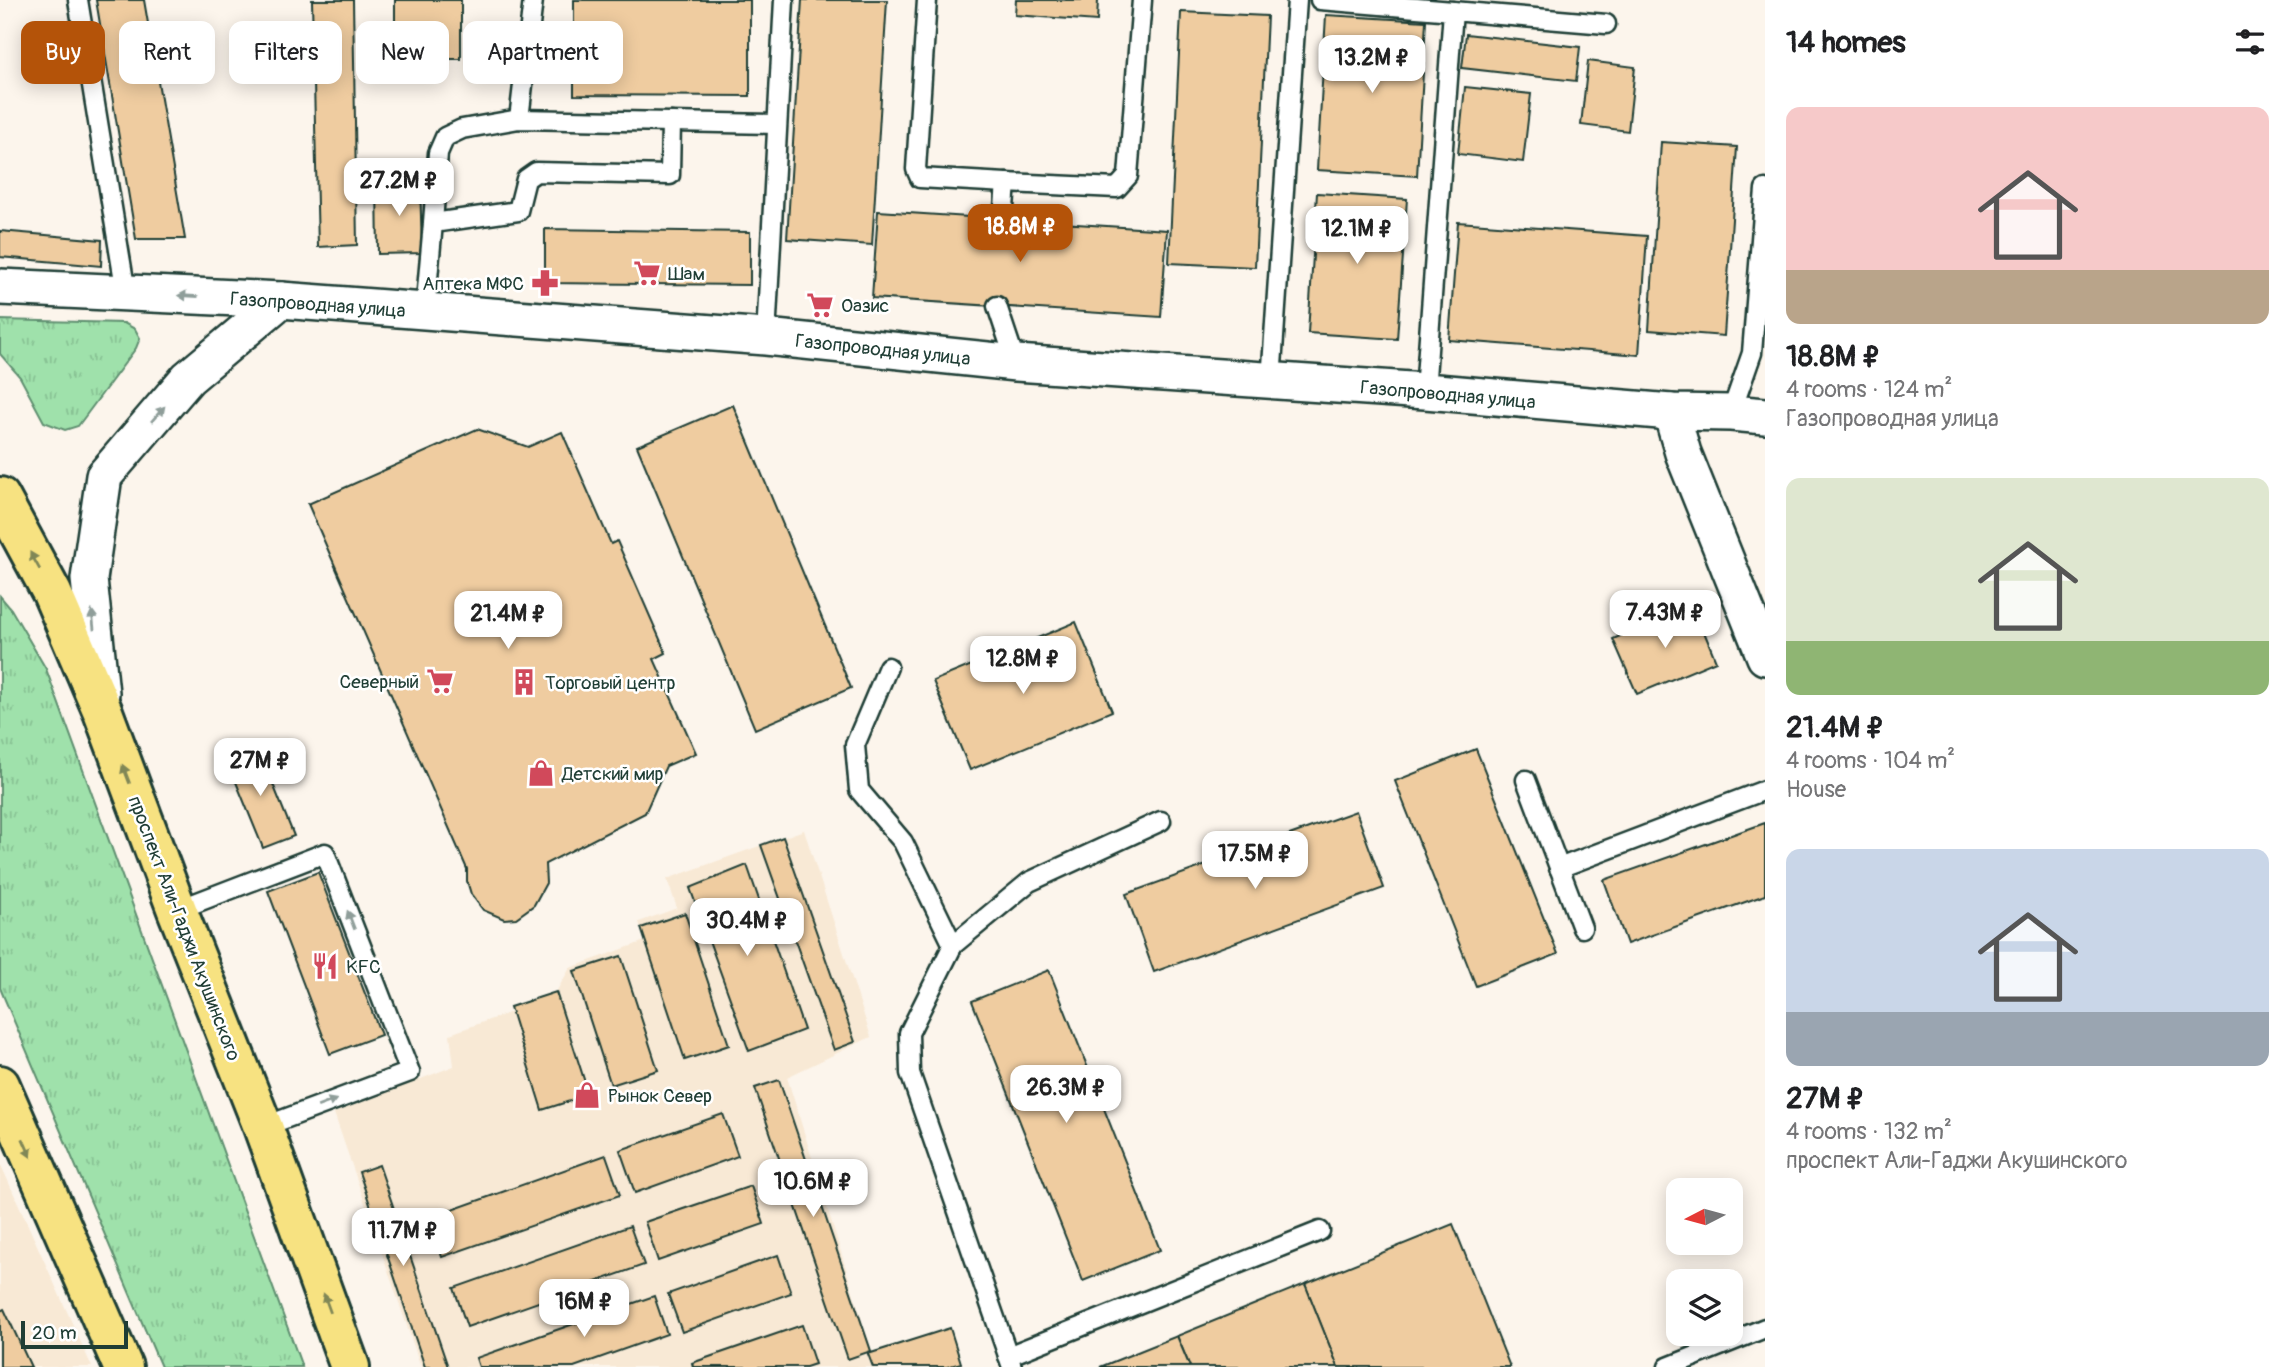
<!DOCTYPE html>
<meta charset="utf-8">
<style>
body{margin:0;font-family:Pangolin,sans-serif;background:#f2f2f2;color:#202124;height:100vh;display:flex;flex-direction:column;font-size:26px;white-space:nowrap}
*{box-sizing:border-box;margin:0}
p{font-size:23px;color:#757577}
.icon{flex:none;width:38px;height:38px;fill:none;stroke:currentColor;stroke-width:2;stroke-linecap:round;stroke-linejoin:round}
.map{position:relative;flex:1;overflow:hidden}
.details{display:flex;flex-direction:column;background:#fff;width:525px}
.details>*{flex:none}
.hud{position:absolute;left:21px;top:21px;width:665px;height:63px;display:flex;gap:14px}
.needle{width:46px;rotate:264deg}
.buttons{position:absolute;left:1666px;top:1178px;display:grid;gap:14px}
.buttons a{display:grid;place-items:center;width:77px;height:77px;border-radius:14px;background:#fff;box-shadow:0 4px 18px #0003;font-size:35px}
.scale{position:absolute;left:21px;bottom:18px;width:107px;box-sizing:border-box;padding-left:7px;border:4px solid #1f3d34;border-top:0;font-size:19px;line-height:24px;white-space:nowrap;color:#1f3d34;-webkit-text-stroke:5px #fff;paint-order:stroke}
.price{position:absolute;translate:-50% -60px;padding:0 16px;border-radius:14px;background:#fff;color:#222;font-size:23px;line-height:46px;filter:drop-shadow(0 2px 4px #0008)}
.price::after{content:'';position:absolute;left:50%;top:42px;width:21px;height:16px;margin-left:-10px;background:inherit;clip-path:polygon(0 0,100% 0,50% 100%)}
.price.selected{background:#b45309;color:#fff}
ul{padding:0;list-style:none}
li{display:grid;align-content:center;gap:14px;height:371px;padding:0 21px}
li span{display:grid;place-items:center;height:217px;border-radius:14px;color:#555}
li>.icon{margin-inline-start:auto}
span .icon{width:126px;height:126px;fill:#fffc;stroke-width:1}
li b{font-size:30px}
h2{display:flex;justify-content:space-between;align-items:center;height:84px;padding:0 21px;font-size:30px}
.tag{padding:0 24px;border-radius:14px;background:#fff;box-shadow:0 4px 18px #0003;font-size:24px;line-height:63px}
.tag.selected{background:#b45309;color:#fff}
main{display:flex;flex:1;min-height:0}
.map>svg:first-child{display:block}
.built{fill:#f8e9d5}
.grass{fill:url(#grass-tufts);stroke:#5f8f70;stroke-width:2}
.building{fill:#efcca0;stroke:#1f3d34;stroke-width:2}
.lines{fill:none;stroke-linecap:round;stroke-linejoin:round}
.service-casing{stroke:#1f3d34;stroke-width:23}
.minor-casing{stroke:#1f3d34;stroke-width:40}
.trunk-casing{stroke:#1f3d34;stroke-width:44}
.service{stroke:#fff;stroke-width:18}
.minor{stroke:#fff;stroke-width:35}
.trunk{stroke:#f7e281;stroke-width:38}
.oneway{fill:#8f9e9a}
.oneway2{fill:#808757}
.labels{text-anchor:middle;stroke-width:5;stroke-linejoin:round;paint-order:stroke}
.poi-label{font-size:19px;fill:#1f3d34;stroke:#fff;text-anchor:start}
.street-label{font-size:19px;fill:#1f3d34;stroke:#fff}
</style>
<main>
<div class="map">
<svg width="1765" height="1367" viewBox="0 0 1765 1367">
<defs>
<pattern id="grass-tufts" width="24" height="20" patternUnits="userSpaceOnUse" patternTransform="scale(1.75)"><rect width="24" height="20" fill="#9fe1ab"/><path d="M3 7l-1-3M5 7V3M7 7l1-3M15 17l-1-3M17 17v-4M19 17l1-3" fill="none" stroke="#88c294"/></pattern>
</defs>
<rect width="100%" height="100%" fill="#fcf5ec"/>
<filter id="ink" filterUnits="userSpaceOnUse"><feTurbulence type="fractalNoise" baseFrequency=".0143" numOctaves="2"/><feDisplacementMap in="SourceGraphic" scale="14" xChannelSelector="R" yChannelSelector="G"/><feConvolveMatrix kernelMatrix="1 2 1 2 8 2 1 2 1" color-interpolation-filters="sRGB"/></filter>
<g filter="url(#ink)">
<!-- built -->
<g class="built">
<polygon points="804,830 871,1037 787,1077 872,1353 948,1329 963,1367 421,1367 334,1113 454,1066 450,1034 553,997 570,968 645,941 639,922 677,908 667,879"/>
<polygon points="0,1163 92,1367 0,1367"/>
</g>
<!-- grass -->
<g class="grass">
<polygon points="0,320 124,323 135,329 140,338 136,348 78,426 65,430 44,422 20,377 0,354"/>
<polygon points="0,596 11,609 46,669 302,1367 161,1367 0,988"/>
</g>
<!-- building -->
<g class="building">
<polygon points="96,0 144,0 185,239 136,239"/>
<polygon points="312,0 353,0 357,245 318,247"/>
<rect x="395" y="0" width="66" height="59"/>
<polygon points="574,0 750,0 750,96 574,95"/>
<polygon points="802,0 887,0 872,245 787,239"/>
<polygon points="1016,0 1098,0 1097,21 1015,15"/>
<polygon points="1181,12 1267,16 1255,267 1169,263"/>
<polygon points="1326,15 1426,21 1417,176 1317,170"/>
<polygon points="1466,34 1580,47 1576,81 1462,68"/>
<polygon points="1588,61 1635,67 1628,131 1581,125"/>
<polygon points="1465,87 1531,94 1523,162 1458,154"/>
<polygon points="1661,142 1737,147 1724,336 1649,330"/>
<polygon points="420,181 422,253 378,254 377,182"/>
<polygon points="1317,193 1407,199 1397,339 1308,333"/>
<polygon points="878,211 1167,230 1161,317 872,298"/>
<polygon points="1458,222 1647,236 1639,355 1449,340"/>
<polygon points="545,229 750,232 750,285 545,283"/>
<polygon points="0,231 102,240 101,266 0,257"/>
<polygon points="733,405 851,688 755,729 637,446"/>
<polygon points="477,429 528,447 562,432 611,544 617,541 666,653 654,659 696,753 666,766 645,813 545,864 546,883 534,905 516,918 504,919 483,910 471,894 467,881 467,869 308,504"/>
<polygon points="1693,605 1716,661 1637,694 1613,639"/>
<polygon points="1076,622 1112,711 970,770 933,681"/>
<polygon points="258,747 294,836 263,848 227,760"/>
<polygon points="1476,749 1558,954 1476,986 1395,781"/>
<polygon points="1356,811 1384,888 1154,972 1126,894"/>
<polygon points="1765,823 1765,895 1627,944 1604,880"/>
<polygon points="783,837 855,1042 834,1050 761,845"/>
<polygon points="747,865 804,1030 749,1051 690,888"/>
<polygon points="318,872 381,1035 330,1054 268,891"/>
<polygon points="685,913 729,1045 685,1060 641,928"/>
<polygon points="621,956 658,1070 611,1085 574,971"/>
<polygon points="1049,970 1160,1250 1083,1281 972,1001"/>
<polygon points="556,992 589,1095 542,1110 510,1007"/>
<polygon points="779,1080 871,1351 848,1359 755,1088"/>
<polygon points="723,1114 738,1156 635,1193 620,1150"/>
<polygon points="606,1155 620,1195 442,1257 429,1218"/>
<polygon points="379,1165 448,1367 425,1367 359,1172"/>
<polygon points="751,1186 764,1224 658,1261 645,1222"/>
<polygon points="1453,1224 1510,1367 1338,1367 1305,1284"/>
<polygon points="630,1226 644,1265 467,1327 454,1288"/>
<polygon points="778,1255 791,1293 682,1332 668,1294"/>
<polygon points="1305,1284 1338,1367 1190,1367 1177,1336"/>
<polygon points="654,1296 667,1334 574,1367 479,1367 476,1358"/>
<polygon points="4,1309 31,1367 0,1367 0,1311"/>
<polygon points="802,1325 815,1364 806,1367 693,1367 692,1363"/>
<polygon points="950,1328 961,1363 947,1367 873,1367 868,1354"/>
<polygon points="1177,1336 1190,1367 1100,1367"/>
</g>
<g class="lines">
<defs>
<g id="service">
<polyline points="78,0 126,293"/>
<polyline points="927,0 916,169 920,178 1006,183"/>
<polyline points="1320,0 1453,11"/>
<polyline points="519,119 533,0"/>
<polyline points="1003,220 1006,183 1117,188 1128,176 1142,0"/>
<polyline points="433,223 438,153 445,137 462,129 519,119 776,124"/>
<polyline points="997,306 1016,363"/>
<polyline points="425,312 433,223 518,211 526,179 536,172 670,175 671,122"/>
<polyline points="766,337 784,0"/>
<polyline points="1271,381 1297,0"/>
<polyline points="1425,391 1453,11 1606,24"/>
<polyline points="1731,413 1752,353 1765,189"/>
<polyline points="888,667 855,745 859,790 903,842 953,945"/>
<polyline points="1526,780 1582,928"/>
<polyline points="1559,868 1765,790"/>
<polyline points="177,910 325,853 410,1072 263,1127"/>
<polyline points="1008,1356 1320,1231"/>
<polyline points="1012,1367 910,1073 909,1033 953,945 1029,882 1161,821"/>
<polyline points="1668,1367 1765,1328"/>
</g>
<g id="minor">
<polyline points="0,287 281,300 766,337 1016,363 1425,391 1671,412 1731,413 1765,416"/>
<polyline points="1671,412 1683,453 1765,657"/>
<polyline points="101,693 89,579 104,476 188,378 281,300"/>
</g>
<g id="trunk">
<polyline points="0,497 52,593 103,712 177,910 263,1127 350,1367"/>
<polyline points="0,1085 123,1367"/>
</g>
</defs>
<!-- service casing -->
<use href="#service" class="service-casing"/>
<!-- minor casing -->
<use href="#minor" class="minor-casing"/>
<!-- trunk casing -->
<use href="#trunk" class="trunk-casing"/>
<!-- service -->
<use href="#service" class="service"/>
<!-- minor -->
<use href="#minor" class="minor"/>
<!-- trunk -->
<use href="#trunk" class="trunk"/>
</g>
<!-- one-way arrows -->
<defs><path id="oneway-solid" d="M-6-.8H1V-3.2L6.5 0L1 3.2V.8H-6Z" transform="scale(1.75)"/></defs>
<g class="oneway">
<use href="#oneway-solid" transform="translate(188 296) rotate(-177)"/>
<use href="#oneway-solid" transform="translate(158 414) rotate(-49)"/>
<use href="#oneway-solid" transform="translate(93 620) rotate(-96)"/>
<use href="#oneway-solid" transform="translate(351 920) rotate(-111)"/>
<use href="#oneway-solid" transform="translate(327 1103) rotate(-21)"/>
</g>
<g class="oneway2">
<use href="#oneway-solid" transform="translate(35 561) rotate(-119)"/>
<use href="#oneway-solid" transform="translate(126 774) rotate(-111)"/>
<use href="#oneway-solid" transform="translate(27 1148) rotate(66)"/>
<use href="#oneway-solid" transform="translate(327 1303) rotate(-110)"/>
</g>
</g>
<!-- icons -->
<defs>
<symbol id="supermarket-bare" viewBox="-9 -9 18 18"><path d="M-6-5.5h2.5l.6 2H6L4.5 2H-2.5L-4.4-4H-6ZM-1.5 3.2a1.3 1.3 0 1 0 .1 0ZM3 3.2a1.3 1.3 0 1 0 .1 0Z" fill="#d1495b" stroke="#fff" stroke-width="2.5" paint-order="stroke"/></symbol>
<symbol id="pharmacy-bare" viewBox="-9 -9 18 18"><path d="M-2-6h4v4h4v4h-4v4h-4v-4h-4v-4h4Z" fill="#d1495b" stroke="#fff" stroke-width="2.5" paint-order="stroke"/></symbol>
<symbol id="building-bare" viewBox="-9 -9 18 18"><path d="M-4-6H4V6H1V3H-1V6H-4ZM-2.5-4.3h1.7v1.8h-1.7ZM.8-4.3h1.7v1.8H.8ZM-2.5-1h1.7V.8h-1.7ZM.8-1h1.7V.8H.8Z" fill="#d1495b" stroke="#fff" stroke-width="2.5" paint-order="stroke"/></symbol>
<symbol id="shop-bare" viewBox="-9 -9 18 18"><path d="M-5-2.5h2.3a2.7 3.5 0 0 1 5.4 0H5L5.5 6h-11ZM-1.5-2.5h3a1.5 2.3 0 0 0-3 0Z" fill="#d1495b" stroke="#fff" stroke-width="2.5" paint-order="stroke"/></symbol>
<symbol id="restaurant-bare" viewBox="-9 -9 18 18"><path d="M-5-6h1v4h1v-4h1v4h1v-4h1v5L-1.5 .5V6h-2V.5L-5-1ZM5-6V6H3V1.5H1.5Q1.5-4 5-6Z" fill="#d1495b" stroke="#fff" stroke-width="2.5" paint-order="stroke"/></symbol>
</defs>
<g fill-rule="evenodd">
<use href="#supermarket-bare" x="628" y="254" width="38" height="38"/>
<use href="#pharmacy-bare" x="526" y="264" width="38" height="38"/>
<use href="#supermarket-bare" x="801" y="286" width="38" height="38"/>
<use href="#supermarket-bare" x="421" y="662" width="38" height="38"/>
<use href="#building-bare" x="505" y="663" width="38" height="38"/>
<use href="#shop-bare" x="522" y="754" width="38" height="38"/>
<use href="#restaurant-bare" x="306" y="947" width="38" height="38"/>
<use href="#shop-bare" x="568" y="1076" width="38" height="38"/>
</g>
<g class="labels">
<!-- poi labels -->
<g class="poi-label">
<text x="668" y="280">Шам</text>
<text x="524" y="290" text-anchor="end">Аптека МФС</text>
<text x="841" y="312">Оазис</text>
<text x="419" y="688" text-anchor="end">Северный</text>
<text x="545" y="689">Торговый центр</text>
<text x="562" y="780">Детский мир</text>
<text x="346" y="973">KFC</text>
<text x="608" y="1102">Рынок Север</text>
</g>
<!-- street labels -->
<g class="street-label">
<text transform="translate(318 304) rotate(4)" y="7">Газопроводная улица</text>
<text transform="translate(883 349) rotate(6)" y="7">Газопроводная улица</text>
<text transform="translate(1448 394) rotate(5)" y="7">Газопроводная улица</text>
<text transform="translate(185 928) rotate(69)" y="7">проспект Али-Гаджи Акушинского</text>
</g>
</g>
</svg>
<div class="buttons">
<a><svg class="needle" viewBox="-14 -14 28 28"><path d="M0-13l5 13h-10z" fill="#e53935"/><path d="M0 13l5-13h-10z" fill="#757577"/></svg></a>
<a><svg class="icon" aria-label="layers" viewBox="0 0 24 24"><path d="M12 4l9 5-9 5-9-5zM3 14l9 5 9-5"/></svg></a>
</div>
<div class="scale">20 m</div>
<b class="price" style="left:1372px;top:95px">13.2M ₽</b>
<b class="price" style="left:399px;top:218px">27.2M ₽</b>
<b class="price selected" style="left:1020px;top:264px">18.8M ₽</b>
<b class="price" style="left:1357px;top:266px">12.1M ₽</b>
<b class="price" style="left:1665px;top:650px">7.43M ₽</b>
<b class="price" style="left:508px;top:651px">21.4M ₽</b>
<b class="price" style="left:1023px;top:696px">12.8M ₽</b>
<b class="price" style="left:260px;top:798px">27M ₽</b>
<b class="price" style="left:1255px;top:891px">17.5M ₽</b>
<b class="price" style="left:747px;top:958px">30.4M ₽</b>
<b class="price" style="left:1066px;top:1125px">26.3M ₽</b>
<b class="price" style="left:813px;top:1219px">10.6M ₽</b>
<b class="price" style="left:403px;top:1268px">11.7M ₽</b>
<b class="price" style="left:584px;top:1339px">16M ₽</b>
<div class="hud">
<a class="tag selected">Buy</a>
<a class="tag">Rent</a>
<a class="tag">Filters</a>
<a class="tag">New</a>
<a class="tag">Apartment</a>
</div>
</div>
<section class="details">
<h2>14 homes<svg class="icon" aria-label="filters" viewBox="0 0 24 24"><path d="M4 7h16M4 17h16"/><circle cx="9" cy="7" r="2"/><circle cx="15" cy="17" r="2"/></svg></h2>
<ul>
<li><span style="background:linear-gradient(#f6c9c9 75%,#b9a48a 0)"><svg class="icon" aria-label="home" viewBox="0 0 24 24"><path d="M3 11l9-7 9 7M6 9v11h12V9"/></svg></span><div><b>18.8M ₽</b><p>4 rooms · 124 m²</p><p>Газопроводная улица</p></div></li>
<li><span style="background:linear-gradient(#dfe7d0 75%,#8fb573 0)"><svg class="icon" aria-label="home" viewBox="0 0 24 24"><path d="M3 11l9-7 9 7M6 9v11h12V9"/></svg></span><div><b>21.4M ₽</b><p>4 rooms · 104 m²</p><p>House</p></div></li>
<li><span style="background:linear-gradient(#c9d6e8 75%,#9aa5b1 0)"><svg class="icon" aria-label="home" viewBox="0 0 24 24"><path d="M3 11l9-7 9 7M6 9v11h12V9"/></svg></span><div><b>27M ₽</b><p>4 rooms · 132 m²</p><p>проспект Али-Гаджи Акушинского</p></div></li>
</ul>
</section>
</main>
